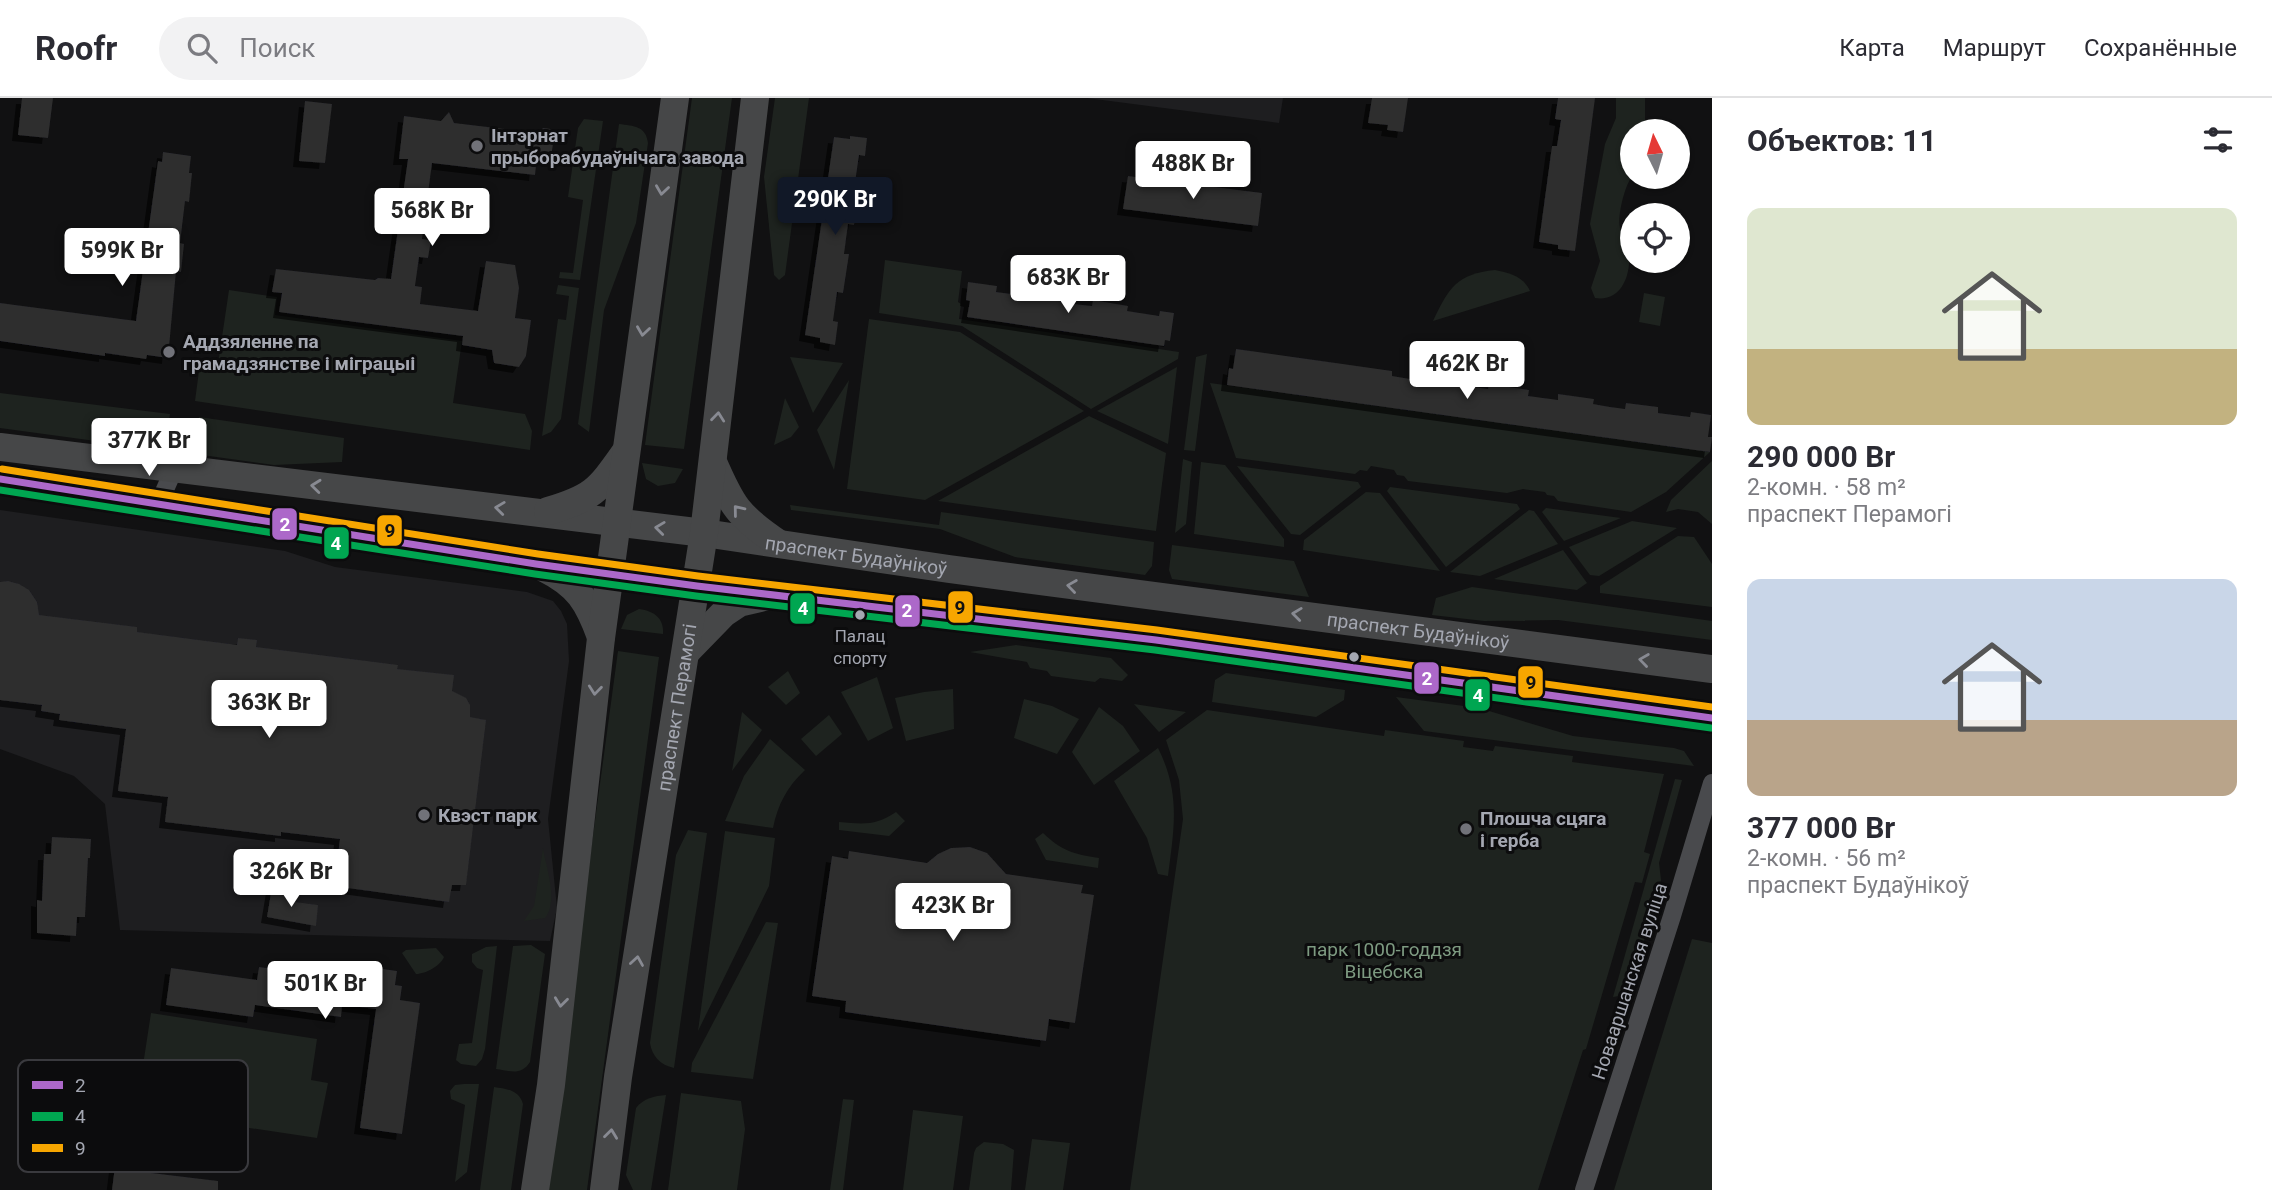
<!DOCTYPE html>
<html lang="ru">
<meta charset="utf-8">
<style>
body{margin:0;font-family:Roboto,sans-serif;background:#f2f2f3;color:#2b2b33;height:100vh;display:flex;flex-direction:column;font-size:26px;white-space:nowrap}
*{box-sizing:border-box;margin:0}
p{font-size:23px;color:#7c7c81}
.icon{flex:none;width:38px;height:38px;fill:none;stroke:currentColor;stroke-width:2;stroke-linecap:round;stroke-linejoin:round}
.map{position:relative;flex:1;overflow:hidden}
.sheet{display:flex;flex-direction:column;background:#fff;width:560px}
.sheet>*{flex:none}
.needle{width:46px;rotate:355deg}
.buttons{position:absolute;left:1620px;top:21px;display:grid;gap:14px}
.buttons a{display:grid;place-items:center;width:70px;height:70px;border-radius:50%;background:#fff;box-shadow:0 2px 5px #0004;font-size:35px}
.price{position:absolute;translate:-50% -60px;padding:0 16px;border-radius:7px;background:#fff;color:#222;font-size:23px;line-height:46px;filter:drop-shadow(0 2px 4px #0008)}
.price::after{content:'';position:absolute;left:50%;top:42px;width:21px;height:16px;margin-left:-10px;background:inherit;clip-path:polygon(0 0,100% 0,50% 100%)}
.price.selected{background:#111827;color:#fff}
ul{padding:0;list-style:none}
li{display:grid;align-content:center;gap:14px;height:371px;padding:0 35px}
li span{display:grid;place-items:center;height:217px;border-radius:14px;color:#555}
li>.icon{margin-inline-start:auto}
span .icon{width:126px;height:126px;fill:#fffc;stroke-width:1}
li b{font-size:30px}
h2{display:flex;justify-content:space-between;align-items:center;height:84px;padding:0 35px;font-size:30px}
header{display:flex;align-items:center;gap:42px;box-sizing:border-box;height:98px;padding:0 35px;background:#fff;border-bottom:2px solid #e1e1e2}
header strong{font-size:33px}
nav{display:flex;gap:38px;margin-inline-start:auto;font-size:24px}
.search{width:490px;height:63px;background:#f2f2f3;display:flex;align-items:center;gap:18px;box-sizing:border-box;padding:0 24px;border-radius:38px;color:#7c7c81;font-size:26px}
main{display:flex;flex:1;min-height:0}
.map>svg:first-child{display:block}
.built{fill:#1e1e20}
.green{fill:#1e231f}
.building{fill:#2d2d2f;filter:url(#shadow)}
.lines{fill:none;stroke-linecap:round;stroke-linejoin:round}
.street{stroke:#494a4d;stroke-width:18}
.primary{stroke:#464748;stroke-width:28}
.bus-1-casing{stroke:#0c0c0d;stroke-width:12}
.bus-2-casing{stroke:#0c0c0d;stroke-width:12}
.bus-3-casing{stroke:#0c0c0d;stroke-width:12}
.bus-1{stroke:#ac68c9;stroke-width:7}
.bus-2{stroke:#00a651;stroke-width:7}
.bus-3{stroke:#f7a600;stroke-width:7}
.oneway{stroke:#888a92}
.poi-dot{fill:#717279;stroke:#0c0c0d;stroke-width:2.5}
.bus-dot{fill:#a4a7b1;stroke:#0c0c0d;stroke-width:2.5}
.labels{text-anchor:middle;stroke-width:6;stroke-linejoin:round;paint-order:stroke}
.bus-label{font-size:17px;fill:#a4a7b1;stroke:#0c0c0d}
.poi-label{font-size:19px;font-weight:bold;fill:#a4a7b1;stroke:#0c0c0d;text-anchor:start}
.street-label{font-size:19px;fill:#a4a7b1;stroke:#0c0c0d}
.park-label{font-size:19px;fill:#7d9a81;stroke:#0c0c0d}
.key{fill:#0c0c0d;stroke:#3a3a3e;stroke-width:2}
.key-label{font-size:19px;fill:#a4a7b1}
.line-badge{stroke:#0c0c0d;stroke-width:2.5}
.badge-label{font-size:19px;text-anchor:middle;font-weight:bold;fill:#fff}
.pale-badge-label{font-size:19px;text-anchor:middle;font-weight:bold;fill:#111}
</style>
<header>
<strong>Roofr</strong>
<div class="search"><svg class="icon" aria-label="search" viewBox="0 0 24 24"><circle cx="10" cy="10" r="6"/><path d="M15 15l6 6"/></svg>Поиск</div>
<nav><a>Карта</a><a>Маршрут</a><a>Сохранённые</a></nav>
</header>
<main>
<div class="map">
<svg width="1712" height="1092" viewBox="0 0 1712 1092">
<defs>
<filter id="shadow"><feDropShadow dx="-6" dy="6" stdDeviation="0" flood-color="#0009"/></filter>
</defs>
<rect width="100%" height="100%" fill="#111112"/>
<!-- built -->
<g class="built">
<polygon points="1087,0 1283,0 1279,25"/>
<polygon points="0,412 285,453 335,469 527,494 553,503 561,513 567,526 569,563 548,721 557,810 550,843 120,832 105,706 74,678 0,651"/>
</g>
<!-- green -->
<g class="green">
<polygon points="692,0 732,0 684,351 645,347"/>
<polygon points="775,0 809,0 785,177 779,182 774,177 764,79"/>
<path d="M1616 0H1645V33H1633V77C1625 86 1617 118 1620 130 1622 138 1629 145 1629 155 1631 178 1621 204 1595 200L1591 190 1600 163 1590 126 1605 46 1616 20Z"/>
<polygon points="584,21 603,23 580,182 559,180 560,174 573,175 583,102 568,99 578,30"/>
<path d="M619 26C634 28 646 28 648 45L636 125 604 212 589 334 578 326Z"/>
<polygon points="885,162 962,173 958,204 961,206 959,221 1179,254 1178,261 1091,311 962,228 879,215"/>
<path d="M1495 172C1510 175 1524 179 1530 193L1433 223C1449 189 1457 176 1495 172Z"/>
<polygon points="558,187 579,190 561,321 551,334 542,338 558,221 566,222 569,198 556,196"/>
<polygon points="229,192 277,199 275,217 462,243 453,305 525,316 532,333 530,352 195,303 199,273 208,265 218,266"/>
<polygon points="1644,195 1665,199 1660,228 1639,224"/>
<polygon points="869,221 960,234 1084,313 925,402 847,391"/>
<polygon points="1207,256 1195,353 1184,352 1196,259"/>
<polygon points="790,259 843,265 813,315"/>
<polygon points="1177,269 1168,346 1097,313"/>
<polygon points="849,282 834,372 817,332"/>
<polygon points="1210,285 1710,354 1666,394 1631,414 1558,403 1554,398 1547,397 1545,394 1523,391 1507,395 1408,383 1404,378 1397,377 1394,372 1371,368 1367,373 1360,372 1355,376 1236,360"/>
<path d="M0 295 170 316C168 329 167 339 158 349L147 350 0 330Z"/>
<polygon points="785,300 799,329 791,339 774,347"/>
<polygon points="1089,318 1166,355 1156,433 938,403"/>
<path d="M199 319 344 340 342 364 274 367 202 357C192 347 197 332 199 319Z"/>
<polygon points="1183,361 1192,364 1186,426 1175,435"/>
<polygon points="1712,363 1712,426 1698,414 1678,411 1666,414 1671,402"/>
<polygon points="1201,364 1225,367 1284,441 1284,449 1194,436"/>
<polygon points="642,365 683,371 675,385 658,388 646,381"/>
<polygon points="1237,368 1358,384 1361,389 1300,437 1291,436"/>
<polygon points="1390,389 1517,406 1520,411 1446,469 1387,393"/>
<polygon points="1366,394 1380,395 1440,473 1303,452 1304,442"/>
<polygon points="790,407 939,427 941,414 1154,444 1152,468 1145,477 1015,459 940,431 791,412"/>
<polygon points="1546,410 1621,420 1564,443 1542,414"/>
<polygon points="1529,412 1534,413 1558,446 1480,478 1450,474"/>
<polygon points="1632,423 1677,430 1599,478 1590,477 1569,449"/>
<polygon points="1678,438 1694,439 1712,466 1712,509 1600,495 1600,488"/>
<polygon points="1172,447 1294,463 1309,499 1172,481 1169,472"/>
<polygon points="1563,452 1587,485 1577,492 1494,481"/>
<polygon points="1472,489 1712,523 1712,542 1558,522 1484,523 1432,517 1436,500"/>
<path d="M639 511C655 513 664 521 663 536L621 531 627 517Z"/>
<polygon points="1016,547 1111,560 1128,577 1122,583 1100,580 1095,584 1051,578 1047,573 1030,570 1027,564 970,554"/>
<polygon points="618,553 659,559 587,1092 545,1092"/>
<polygon points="788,573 800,595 786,607 768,589"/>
<polygon points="1226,575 1345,592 1344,602 1316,619 1212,604 1215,582"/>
<polygon points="877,579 893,630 868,643 841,594"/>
<polygon points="953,591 954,631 906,643 895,600 924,594"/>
<polygon points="1396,599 1479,610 1573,638 1674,650 1684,653 1694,668 1424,633"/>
<polygon points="1024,601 1052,608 1079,621 1057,656 1014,640"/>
<polygon points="1134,606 1186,614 1159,634"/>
<polygon points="1099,609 1123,628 1140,653 1094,687 1072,654"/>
<polygon points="1207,612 1384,638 1385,632 1464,643 1463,649 1493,653 1495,648 1573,658 1572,664 1664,676 1644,754 1650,756 1642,785 1635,784 1586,951 1583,952 1538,1092 1130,1092 1183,721 1179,682 1166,642"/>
<polygon points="742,614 762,632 732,673"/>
<polygon points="829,617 842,636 816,658 801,641"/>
<path d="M770 641 805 672C787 689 778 706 773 730L725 723 744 678Z"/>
<path d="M1158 650C1181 696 1174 730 1168 778L1158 776 1147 740 1114 683Z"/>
<polygon points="1675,681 1682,682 1659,765 1661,782 1631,890 1625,897 1613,899"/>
<path d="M896 714 905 723 889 738 839 732V724C863 726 876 728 896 714Z"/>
<path d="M688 732 707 735 674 970C660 967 652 958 650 945L676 757Z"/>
<polygon points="725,733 775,740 769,788 698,933"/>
<path d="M1043 735C1062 753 1073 756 1099 760L1098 770 1046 762 1035 741Z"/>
<path d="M543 750C546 770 559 803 545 820L524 823 534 808Z"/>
<polygon points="766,824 778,825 753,981 691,974 692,965"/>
<polygon points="1692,841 1712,845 1712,1092 1614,1092"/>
<path d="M531 847 545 856 530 964C521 978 510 973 496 971L513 848Z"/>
<polygon points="497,848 485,951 482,961 476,968 461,966 456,962 459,946 472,945 483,872 477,870 472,864 472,856 486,849"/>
<path d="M436 850 444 859C441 867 426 876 416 876L402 855 406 852Z"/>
<polygon points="151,915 317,941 311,982 328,985 317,1040 136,1013"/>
<polygon points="464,986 479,986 467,1074 455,1084 465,1007 451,1001 450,993 455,987"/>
<path d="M494 989C507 991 519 992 523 1006L511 1092H480Z"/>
<polygon points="681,995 741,1003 745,1031 737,1092 668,1092"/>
<path d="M666 997 651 1092H633L626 1077 636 1010C644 1000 654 998 666 997Z"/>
<polygon points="843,1001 854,1002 843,1092 830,1092"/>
<polygon points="913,1012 963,1018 953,1092 903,1092"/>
<polygon points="1032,1041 1070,1045 1063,1092 1025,1092"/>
<polygon points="984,1044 1003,1046 1014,1052 1011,1092 969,1092 974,1055 976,1050"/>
</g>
<!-- building -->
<g class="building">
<polygon points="22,0 53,0 48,40 18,37"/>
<polygon points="1372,0 1408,0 1403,34 1387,32 1388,27 1368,25"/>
<polygon points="1558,0 1595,0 1575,153 1558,151 1558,147 1539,144 1552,48 1557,48 1561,22 1555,21"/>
<polygon points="305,3 332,6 325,65 299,63"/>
<polygon points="449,14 454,25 539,35 543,30 551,31 554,37 551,61 537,59 535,77 432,65 422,141 431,142 428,160 419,159 415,188 422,189 420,206 478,213 486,163 515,167 519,190 515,220 531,222 526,258 519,269 494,265 492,252 462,247 463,238 279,214 282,195 272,194 276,171 375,182 378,180 391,181 408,61 399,61 404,18 441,23"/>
<polygon points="850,38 867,40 865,58 859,57 855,85 860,86 854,127 848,126 844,156 849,156 843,195 837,194 833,223 838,224 835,247 820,244 820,240 805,237 834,39 850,41"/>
<polygon points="163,54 191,58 189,75 192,75 189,104 185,103 180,145 184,146 181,174 176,173 168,260 147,257 146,261 105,255 105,258 0,243 0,205 136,223 158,63 162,64"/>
<polygon points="1128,78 1262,95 1258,128 1123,111"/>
<polygon points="968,184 997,188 996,194 1026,198 1027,193 1061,198 1060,204 1074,206 1092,208 1093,202 1128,208 1127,213 1159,218 1160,213 1174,215 1170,243 1165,242 1164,248 967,219 970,203 966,202"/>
<polygon points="1236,251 1392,273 1392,278 1422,283 1423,277 1460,282 1459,287 1473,289 1488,291 1489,286 1529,292 1528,298 1558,302 1558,296 1594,301 1593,306 1610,309 1625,311 1626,305 1658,309 1658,315 1690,319 1691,314 1711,317 1708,339 1712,339 1710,354 1227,287 1229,270 1233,271"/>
<polygon points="8,483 19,486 29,492 37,504 39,517 137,529 137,534 237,547 238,540 257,542 256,549 398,567 397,571 454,577 452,593 466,600 470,607 470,619 486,622 466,787 452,787 449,804 334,788 340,741 281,734 281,738 165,724 168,699 118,693 126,631 59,622 60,616 41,613 42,607 0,602 0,484"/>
<polygon points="52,739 91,741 90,760 88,760 85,819 77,819 76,838 37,835 37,802 42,803 44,756 51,756"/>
<polygon points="970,749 987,755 1006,776 1083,787 1081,795 1094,797 1075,925 1049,921 1046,943 845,914 846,903 812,898 832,758 848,761 849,753 927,765 938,756 951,750"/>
<polygon points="272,789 289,791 287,803 318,807 316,828 267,819"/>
<polygon points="348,866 397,873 395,887 402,888 400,902 420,905 402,1036 360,1030 376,911 342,907 341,919 255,907 253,919 166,907 171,870 257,882 259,869 346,881"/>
<polygon points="115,1068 135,1071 135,1073 218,1083 218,1092 112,1092"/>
</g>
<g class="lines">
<!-- street -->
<g class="street">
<polyline points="159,405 174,371"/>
<polyline points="1584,1092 1672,818 1712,685"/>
</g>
<!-- primary -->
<g class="primary">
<path id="s1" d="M0 349 704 435 949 471 1712 571"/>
<path d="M713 364C732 408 738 418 778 445"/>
<polyline points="0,381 536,466 697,488 1156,542 1712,620"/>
<path d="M548 413C592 400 598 393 624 356"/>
<path d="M544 470C578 487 588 503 601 539"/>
<polyline points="688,552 724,515 739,505 764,499"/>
<polyline points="535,1092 551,987 601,540 675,0"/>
<path id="s2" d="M604 1092 618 979 704 435 755 0"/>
</g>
<defs>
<polyline id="bus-1" points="0,381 536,466 697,488 1156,542 1712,620"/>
<polyline id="bus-2" points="0,392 535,476 696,498 1155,552 1711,630"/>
<polyline id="bus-3" points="2,371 538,456 698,478 1157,532 1712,609"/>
</defs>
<!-- bus-1 casing -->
<use href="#bus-1" class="bus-1-casing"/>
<!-- bus-2 casing -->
<use href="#bus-2" class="bus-2-casing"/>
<!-- bus-3 casing -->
<use href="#bus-3" class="bus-3-casing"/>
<!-- bus-1 -->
<use href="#bus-1" class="bus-1"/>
<!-- bus-2 -->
<use href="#bus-2" class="bus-2"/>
<!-- bus-3 -->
<use href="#bus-3" class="bus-3"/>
</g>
<!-- one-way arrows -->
<defs><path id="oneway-chevron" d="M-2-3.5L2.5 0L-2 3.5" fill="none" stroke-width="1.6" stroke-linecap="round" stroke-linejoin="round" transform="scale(1.75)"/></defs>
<g class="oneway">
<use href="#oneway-chevron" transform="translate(662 92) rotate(98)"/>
<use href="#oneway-chevron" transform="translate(643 233) rotate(98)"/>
<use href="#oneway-chevron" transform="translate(718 319) rotate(-84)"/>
<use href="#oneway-chevron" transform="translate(316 388) rotate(-174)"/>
<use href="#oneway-chevron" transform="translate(500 410) rotate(-173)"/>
<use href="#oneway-chevron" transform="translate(738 412) rotate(-129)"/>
<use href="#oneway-chevron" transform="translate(660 430) rotate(-173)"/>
<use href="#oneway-chevron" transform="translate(1072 488) rotate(-172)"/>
<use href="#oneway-chevron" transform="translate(1297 516) rotate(-173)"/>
<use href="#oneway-chevron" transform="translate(1644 562) rotate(-172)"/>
<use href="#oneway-chevron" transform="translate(595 592) rotate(96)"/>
<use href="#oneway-chevron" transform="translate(637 863) rotate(-81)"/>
<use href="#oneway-chevron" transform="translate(561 904) rotate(97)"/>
<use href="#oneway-chevron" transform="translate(611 1036) rotate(-83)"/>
</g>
<!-- markers -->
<g class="poi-dot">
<circle cx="477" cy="48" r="7"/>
<circle cx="169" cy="254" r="7"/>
<circle cx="424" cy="717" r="7"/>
<circle cx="1466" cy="731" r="7"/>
</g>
<g class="bus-dot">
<circle cx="860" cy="517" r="6"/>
<circle cx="1354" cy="559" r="6"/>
</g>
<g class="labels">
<!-- bus labels -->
<g class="bus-label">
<text x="860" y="544">Палац<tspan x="860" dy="22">спорту</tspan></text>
</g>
<!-- poi labels -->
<g class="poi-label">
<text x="491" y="44">Інтэрнат<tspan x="491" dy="22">прыборабудаўнічага завода</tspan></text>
<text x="183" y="250">Аддзяленне па<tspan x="183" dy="22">грамадзянстве і міграцыі</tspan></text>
<text x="438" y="724">Квэст парк</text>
<text x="1480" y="727">Плошча сцяга<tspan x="1480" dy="22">і герба</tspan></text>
</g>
<!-- street labels -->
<g class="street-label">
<text dy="7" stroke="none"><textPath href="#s1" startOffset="863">праспект Будаўнікоў</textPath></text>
<text dy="7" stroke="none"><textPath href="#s1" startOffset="1430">праспект Будаўнікоў</textPath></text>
<text dy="7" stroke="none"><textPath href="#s2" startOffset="488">праспект Перамогі</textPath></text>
<text transform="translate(1629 883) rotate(-72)" y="7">Новааршанская вуліца</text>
</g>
<!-- park labels -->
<g class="park-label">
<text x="1384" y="858">парк 1000-годдзя<tspan x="1384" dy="22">Віцебска</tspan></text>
</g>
</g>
<!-- legend -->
<rect x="18" y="962" width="230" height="112" rx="10" class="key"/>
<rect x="32" y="983" width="31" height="8" fill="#ac68c9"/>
<rect x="32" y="1014" width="31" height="9" fill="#00a651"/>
<rect x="32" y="1046" width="31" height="8" fill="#f7a600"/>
<g class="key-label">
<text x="75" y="994">2</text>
<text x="75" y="1025">4</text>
<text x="75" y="1057">9</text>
</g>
<g class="line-badge">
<rect x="271" y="409" width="27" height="34" rx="7" fill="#ac68c9"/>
<rect x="376" y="416" width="27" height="33" rx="7" fill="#f7a600"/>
<rect x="323" y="428" width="27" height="34" rx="7" fill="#00a651"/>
<rect x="947" y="492" width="27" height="34" rx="7" fill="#f7a600"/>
<rect x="789" y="494" width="27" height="33" rx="7" fill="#00a651"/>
<rect x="894" y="496" width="27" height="34" rx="7" fill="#ac68c9"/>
<rect x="1413" y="563" width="27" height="34" rx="7" fill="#ac68c9"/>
<rect x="1517" y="567" width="27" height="34" rx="7" fill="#f7a600"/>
<rect x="1464" y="580" width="27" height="34" rx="7" fill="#00a651"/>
</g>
<g class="badge-label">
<text x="285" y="433">2</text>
<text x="336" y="452">4</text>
<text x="803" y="517">4</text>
<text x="907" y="519">2</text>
<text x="1427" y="587">2</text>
<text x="1478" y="604">4</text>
</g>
<g class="pale-badge-label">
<text x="390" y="439">9</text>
<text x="960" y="516">9</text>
<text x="1531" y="591">9</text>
</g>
</svg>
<div class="buttons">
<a><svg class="needle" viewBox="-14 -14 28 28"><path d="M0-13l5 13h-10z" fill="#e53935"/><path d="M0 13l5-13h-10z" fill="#7c7c81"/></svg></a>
<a><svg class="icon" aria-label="locate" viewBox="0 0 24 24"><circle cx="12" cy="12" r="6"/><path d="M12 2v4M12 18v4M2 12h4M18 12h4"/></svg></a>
</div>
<b class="price" style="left:1193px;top:103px">488K Br</b>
<b class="price selected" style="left:835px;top:139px">290K Br</b>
<b class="price" style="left:432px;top:150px">568K Br</b>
<b class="price" style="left:122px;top:190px">599K Br</b>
<b class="price" style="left:1068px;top:217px">683K Br</b>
<b class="price" style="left:1467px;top:303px">462K Br</b>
<b class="price" style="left:149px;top:380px">377K Br</b>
<b class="price" style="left:269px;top:642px">363K Br</b>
<b class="price" style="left:291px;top:811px">326K Br</b>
<b class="price" style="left:953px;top:845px">423K Br</b>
<b class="price" style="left:325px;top:923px">501K Br</b>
</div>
<section class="sheet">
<h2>Объектов: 11<svg class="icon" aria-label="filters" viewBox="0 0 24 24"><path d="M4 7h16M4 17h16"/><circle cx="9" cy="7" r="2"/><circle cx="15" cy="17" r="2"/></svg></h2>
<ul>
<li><span style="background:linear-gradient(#dfe7d0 65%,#c2b280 0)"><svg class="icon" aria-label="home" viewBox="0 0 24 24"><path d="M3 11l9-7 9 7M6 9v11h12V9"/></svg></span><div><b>290 000 Br</b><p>2-комн. · 58 m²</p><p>праспект Перамогі</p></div></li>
<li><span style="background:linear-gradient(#c9d6e8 65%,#b9a48a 0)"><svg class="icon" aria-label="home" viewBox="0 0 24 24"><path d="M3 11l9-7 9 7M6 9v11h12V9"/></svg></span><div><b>377 000 Br</b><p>2-комн. · 56 m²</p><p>праспект Будаўнікоў</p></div></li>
</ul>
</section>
</main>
